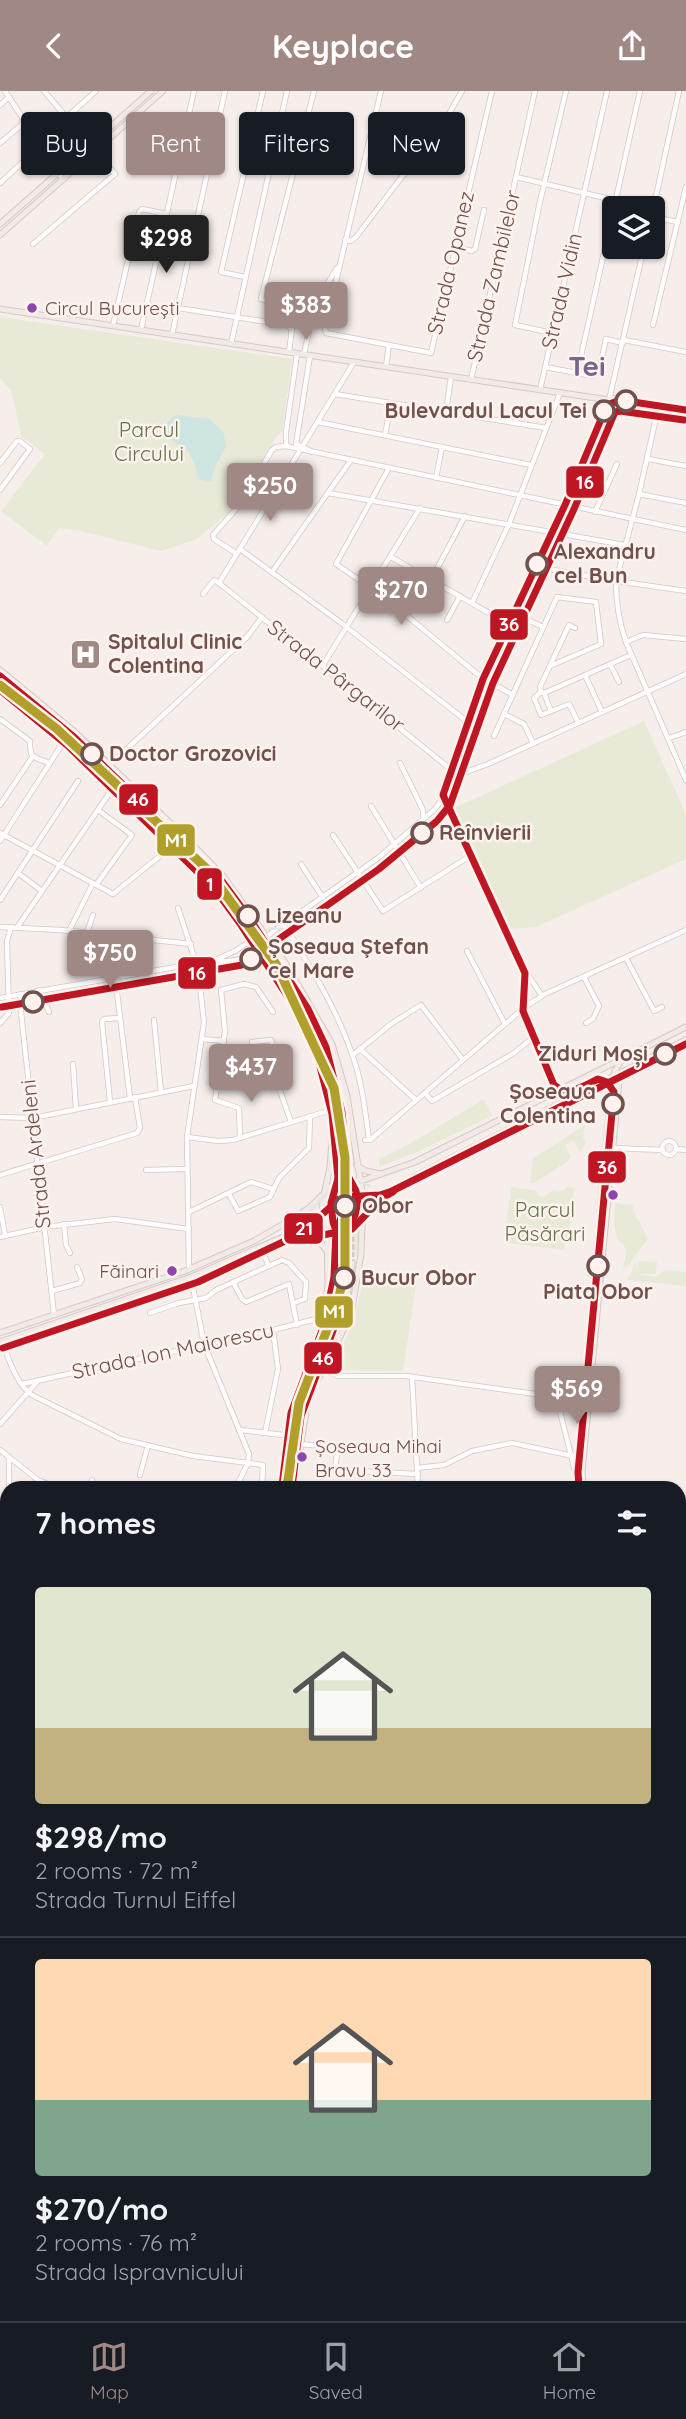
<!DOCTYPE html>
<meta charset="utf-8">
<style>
body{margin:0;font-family:Quicksand,sans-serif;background:#242831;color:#f1f3f6;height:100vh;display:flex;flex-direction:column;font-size:26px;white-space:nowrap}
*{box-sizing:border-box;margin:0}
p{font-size:23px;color:#9ea1a6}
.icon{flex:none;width:38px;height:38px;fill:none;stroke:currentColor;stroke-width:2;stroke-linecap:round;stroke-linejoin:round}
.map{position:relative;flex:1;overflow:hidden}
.drawer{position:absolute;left:0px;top:1390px;width:686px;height:842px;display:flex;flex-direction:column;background:#171b24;border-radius:21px 21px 0 0;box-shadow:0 2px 5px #0004}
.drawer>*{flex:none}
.guide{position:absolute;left:21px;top:21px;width:644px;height:63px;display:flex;gap:14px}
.controls{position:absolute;left:602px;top:105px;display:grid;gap:14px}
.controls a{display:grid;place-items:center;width:63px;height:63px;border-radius:7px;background:#171b24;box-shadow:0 2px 5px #0004;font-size:35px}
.price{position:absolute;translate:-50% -60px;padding:0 16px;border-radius:7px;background:#a08885;color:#fff;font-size:23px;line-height:46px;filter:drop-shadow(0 2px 4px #0008)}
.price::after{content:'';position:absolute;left:50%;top:42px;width:21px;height:16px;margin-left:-10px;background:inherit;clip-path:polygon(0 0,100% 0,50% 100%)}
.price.current{background:#222;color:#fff}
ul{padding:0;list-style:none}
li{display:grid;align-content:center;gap:14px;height:371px;padding:0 35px}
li+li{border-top:2px solid #363941}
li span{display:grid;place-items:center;height:217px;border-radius:7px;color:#555}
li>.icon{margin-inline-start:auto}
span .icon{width:126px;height:126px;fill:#fffc;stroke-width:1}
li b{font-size:30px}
h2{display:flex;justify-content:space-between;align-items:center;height:84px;padding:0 35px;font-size:30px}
.chip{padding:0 24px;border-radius:7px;background:#171b24;box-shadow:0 2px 5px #0004;font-size:24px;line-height:63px}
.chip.current{background:#a08885;color:#fff}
header{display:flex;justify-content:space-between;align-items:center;height:91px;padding:0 35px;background:#a08885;color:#fff;font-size:32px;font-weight:800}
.dock{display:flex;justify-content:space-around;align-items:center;height:98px;border-top:2px solid #363941;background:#171b24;font-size:19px;color:#9ea1a6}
.dock a{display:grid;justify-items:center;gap:4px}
.dock .current{color:#a08885}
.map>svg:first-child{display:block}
.green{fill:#e8ead7}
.water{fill:#cfe5e1}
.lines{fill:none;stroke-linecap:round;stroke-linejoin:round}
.major-tunnel{stroke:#d5c7c4;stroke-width:5;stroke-dasharray:5 2.5;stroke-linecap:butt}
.minor-casing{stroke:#d3c9c6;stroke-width:6}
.major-casing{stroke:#d4c9c7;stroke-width:7}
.minor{stroke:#fefcfc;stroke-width:4.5}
.major{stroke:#f1eae6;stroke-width:5}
.tram{stroke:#e4e2e4;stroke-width:2}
.tram-1-casing{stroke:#fdf2ed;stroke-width:12}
.tram-2-casing{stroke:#fdf2ed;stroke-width:12}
.tram-3-casing{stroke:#fdf2ed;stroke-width:12}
.tram-4-casing{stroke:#fdf2ed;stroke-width:12}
.tram-5-casing{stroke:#fdf2ed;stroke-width:12}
.tram-1{stroke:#be1622;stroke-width:7}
.tram-2{stroke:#be1622;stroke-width:7}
.tram-3{stroke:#be1622;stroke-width:7}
.tram-4{stroke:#be1622;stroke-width:7}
.tram-5{stroke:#be1622;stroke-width:7}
.metro-1-casing{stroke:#fdf2ed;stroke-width:14}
.metro-1{stroke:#b19f2b;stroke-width:9}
.bus-dot{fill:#8e44ad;stroke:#fdf2ed;stroke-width:2.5}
.stop-dot{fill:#fdf2ed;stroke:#71514e;stroke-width:3.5}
.labels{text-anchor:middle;stroke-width:5;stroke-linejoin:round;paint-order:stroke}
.bus-label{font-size:19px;fill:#71514e;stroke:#fdf2ed;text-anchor:start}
.street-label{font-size:21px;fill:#71514e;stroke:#fdf2ed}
.stop-label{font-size:21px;font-weight:bold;fill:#71514e;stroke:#fdf2ed;text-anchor:start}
.park-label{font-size:21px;fill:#627548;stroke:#fdf2ed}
.poi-label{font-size:21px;font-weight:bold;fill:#71514e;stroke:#fdf2ed;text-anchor:start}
.district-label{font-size:28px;font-weight:bold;fill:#75668c;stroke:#fdf2ed}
.line-badge{stroke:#fdf2ed;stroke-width:2.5}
.badge-label{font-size:19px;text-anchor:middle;font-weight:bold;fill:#fff}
</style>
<header><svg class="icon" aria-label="back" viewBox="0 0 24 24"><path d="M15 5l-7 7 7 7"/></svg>Keyplace<svg class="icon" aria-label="share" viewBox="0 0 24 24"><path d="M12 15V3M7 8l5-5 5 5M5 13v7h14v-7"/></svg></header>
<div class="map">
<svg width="686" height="2230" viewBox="0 0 686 2230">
<rect width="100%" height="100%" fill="#f6eeeb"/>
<!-- green -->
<g class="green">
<polygon points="0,226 292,268 282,341 277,345 252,390 228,422 197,448 161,460 81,440 59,437 47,455 1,420 45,363 21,345 12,301 0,287"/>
<polygon points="644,630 686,723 686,768 536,836 509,838 452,718"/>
<polygon points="484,1008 492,1025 417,1061 379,1076 379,1068 413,1051"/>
<path d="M585 1035 583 1048 586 1049 582 1060 580 1061 573 1049 565 1054 571 1066 568 1070 534 1092H530L533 1067C551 1057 567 1044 585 1035Z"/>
<polygon points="344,1096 355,1098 360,1108 361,1118 351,1130 339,1132 332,1130 328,1120 329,1103"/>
<polygon points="511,1096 535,1099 539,1105 543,1106 554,1099 556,1101 565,1099 566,1097 574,1096 568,1150 565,1150 564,1159 507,1152 507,1149 504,1148"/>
<path d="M615 1112 634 1114 633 1119 648 1148 628 1175 623 1177C626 1165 630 1155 617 1149L614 1129Z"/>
<polygon points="359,1139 358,1165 331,1166 330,1141 345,1143"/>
<polygon points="639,1170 657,1171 656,1183 639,1183 656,1186 665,1179 686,1181 686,1195 627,1189 636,1171 637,1181"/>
<polygon points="369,1180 417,1187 403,1280 335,1279 334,1276 354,1227 365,1184"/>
</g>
<!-- water -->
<polygon class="water" points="176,324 210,328 224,343 226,356 215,376 211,391 198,388 194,370 185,355 177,353 166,344 167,332"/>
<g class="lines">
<!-- major-tunnel -->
<g class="major-tunnel">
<polyline points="351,1071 352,1172"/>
<polyline points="336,1171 337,1071"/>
</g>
<defs>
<g id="minor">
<polyline points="5,0 63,89"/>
<polyline points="381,0 325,237 326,242 431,262 492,0"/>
<polyline points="0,14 9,6"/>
<polyline points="67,26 96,0"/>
<polyline points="0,52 25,31"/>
<polyline points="437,70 446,28 462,0"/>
<polyline points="516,86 614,109"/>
<polyline points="0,92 40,55"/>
<polyline points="653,119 679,0"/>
<polyline points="653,126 678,131"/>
<polyline points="345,149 351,150 356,146 404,83"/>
<polyline points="33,153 115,83 44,0"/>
<polyline points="455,156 472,160 475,158 484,119"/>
<polyline points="245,186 221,181 263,0"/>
<polyline points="314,215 329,218"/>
<polyline points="178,217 287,234"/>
<polyline points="653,234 686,96"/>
<polyline points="113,235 139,121 142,118 167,123"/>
<polyline points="141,239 194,0"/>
<polyline points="552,242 515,234 539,115 566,0"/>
<polyline points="172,244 225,0"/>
<polyline points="624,249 686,261"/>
<polyline points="231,253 287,0"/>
<polyline points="289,261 292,238 285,232 283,216 261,208 314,0"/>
<polyline points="304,264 314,215 337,177"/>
<polyline points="310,265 296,353 313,361"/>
<polyline points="386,276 389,254"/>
<polyline points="545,276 593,285 599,280 606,248 623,252"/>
<polyline points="577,283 640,0"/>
<polyline points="471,289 535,0"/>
<polyline points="540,299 607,0"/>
<polyline points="335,303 546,337"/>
<polyline points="609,309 644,156"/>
<path d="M658 318 639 403 616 490C616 512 619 531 626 551L686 689"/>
<polyline points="446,321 451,286"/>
<polyline points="318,331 531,374"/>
<polyline points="516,332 519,318"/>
<polyline points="385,344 391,312"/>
<polyline points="286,355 286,341 297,263"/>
<polyline points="648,368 686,375"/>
<polyline points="0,372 17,350 20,350 30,358 0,399"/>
<polyline points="389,377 336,473 384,506 481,586 513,604"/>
<polyline points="436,387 442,356"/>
<polyline points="328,402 625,454"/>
<polyline points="639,403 686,412"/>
<polyline points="595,421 617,373"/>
<polyline points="240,458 340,531 469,632"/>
<polyline points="237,463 214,448 213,444 237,417 272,359 276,356 286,355 686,439"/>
<polyline points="391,466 510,534"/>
<polyline points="537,476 616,490 686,500"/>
<polyline points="272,481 351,369"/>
<polyline points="431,489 465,425"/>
<polyline points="219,492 453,680 461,683 488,673 686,583"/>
<polyline points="219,492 354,271"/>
<polyline points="203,503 214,489 219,492"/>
<polyline points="472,512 509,433 560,302"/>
<polyline points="515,523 543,536"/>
<polyline points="447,529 460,505"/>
<polyline points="626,551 643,544 686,548"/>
<polyline points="610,573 619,591"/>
<polyline points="323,574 420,417"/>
<polyline points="585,584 602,621"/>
<polyline points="541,601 544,602 631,564"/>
<polyline points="541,601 540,596 569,534 575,537"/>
<polyline points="541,601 534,607 541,624 569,613 578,631"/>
<polyline points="544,602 551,620"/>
<polyline points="504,623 524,633 533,652"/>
<path d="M0 628 30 650C30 668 32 665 49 672"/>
<polyline points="494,645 557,506 596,511 601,553 550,575"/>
<polyline points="669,647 686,641"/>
<polyline points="400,672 423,719 423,728"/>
<polyline points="102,681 247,546 262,526"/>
<polyline points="442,709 449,721"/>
<polyline points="0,714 33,665"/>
<polyline points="371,715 421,797"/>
<polyline points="0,742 113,803 176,752"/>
<polyline points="333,744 383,820 470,765 506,840"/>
<polyline points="0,750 66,647"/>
<polyline points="301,773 323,807"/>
<polyline points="18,782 42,800"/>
<polyline points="96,794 132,744 98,719"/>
<polyline points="0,809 78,690"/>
<polyline points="178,817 198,878 204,931 187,1046 189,1178"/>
<path d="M284 834C310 875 336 916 352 963 362 990 365 1019 369 1048"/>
<polyline points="18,835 115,694"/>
<polyline points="0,836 61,839 191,853"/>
<polyline points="69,840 93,792"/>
<polyline points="87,842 93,824"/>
<polyline points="467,860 505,933"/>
<polyline points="626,867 654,920 662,916"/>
<polyline points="247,868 262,869 271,875"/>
<path d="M215 869C238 874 255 864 267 845L378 767 435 718 442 708 453 679"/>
<polyline points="526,881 542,905"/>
<polyline points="115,885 130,1007"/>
<polyline points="584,886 599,915 593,928 586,932"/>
<polyline points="39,899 49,921"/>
<polyline points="21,903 21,921 54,1224"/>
<polyline points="0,907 215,869 235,860 253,848 266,845"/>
<polyline points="154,929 161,1001"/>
<polyline points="0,932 9,922 7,850 11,836"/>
<polyline points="203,948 224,950"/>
<polyline points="252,951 271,949 276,963 270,970"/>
<polyline points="360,958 416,1009"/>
<polyline points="353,964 391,933 421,914 463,969"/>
<polyline points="221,972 247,975 270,971 291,1031"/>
<polyline points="73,973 76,1018"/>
<polyline points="425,1002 432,1010 514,962 535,945"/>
<polyline points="110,1011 102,931 104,928 120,927"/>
<polyline points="0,1026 33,1027 194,995"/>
<polyline points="187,1046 218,1050 233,1049 331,1019"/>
<polyline points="240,1047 239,1017 215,1009 225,940 221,899 244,893 256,896 273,921"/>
<polyline points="365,1049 370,1049 525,916 545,903 686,839"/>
<circle cx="669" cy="1057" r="7"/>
<polyline points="613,1057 663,1059"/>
<polyline points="676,1058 686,1059"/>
<polyline points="146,1079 187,1078"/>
<polyline points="0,1084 137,1042 140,1037 135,1006"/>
<polyline points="229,1103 238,1120 270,1106 279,1087 309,1057 310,1025"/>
<polyline points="0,1116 5,1144"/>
<polyline points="189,1121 251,1091 273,1098"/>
<polyline points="64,1133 66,1154 70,1162"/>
<polyline points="0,1146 45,1136 115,1128 189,1138"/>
<polyline points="260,1156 269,1175"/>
<polyline points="191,1186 204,1253 249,1363 248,1372 236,1396"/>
<polyline points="233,1191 242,1208 246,1211 289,1193 297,1234"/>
<polyline points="52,1200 80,1192 82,1188 77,1176"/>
<polyline points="150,1222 179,1212 206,1207 216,1199 282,1169 289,1172 306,1191 305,1208 294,1212"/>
<path d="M2 1251C9 1268 16 1293 32 1304L121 1348 193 1365 263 1374 262 1396"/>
<polyline points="328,1273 329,1280 338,1285 406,1285 586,1310"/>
<polyline points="412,1286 418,1396"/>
<polyline points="22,1293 273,1239 324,1226"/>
<polyline points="558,1313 575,1380"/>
<polyline points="0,1333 38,1290"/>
<polyline points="240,1339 292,1345"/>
<polyline points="265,1342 278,1278 273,1239"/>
<polyline points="300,1353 333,1356 337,1362 335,1379 418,1383"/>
<polyline points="0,1359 38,1389 55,1396"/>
<polyline points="417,1377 444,1374 472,1360 512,1352 578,1366"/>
<polyline points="140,1384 148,1354"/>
<polyline points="9,1396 9,1366"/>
<polyline points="89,1396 92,1389"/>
<polyline points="0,1445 7,1446"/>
<polyline points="4,1515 7,1522"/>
<polyline points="679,1539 686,1539"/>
<polyline points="0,1549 7,1537"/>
<polyline points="682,1566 680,1601 686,1674"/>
<polyline points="0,1597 7,1599"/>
<polyline points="679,1763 686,1755"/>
<polyline points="0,1769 7,1763"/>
<polyline points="0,1770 7,1782"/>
<polyline points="0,1796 7,1798 7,1822"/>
<polyline points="679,1807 686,1813"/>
<polyline points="0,1835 7,1836"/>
<polyline points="679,1894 686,1899"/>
<polyline points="0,1925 7,1899"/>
<polyline points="0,1983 7,1987"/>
<polyline points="3,1984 7,1979"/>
<polyline points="679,1994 686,1996"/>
<polyline points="0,2000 7,2000"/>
<polyline points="679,2026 686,2029"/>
<polyline points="0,2073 7,2094"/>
<polyline points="679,2079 686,2062"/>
<polyline points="679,2092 686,2094"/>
<polyline points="0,2111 7,2113"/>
<polyline points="679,2124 686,2127"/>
<polyline points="679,2160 686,2162"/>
<polyline points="679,2166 686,2168"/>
<polyline points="0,2175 7,2176"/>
<polyline points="0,2205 7,2193"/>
<polyline points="0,2218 7,2222"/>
<polyline points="13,2224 26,2230"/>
<polyline points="133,2224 140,2230"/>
<polyline points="319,2224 323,2230"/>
<polyline points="365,2224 366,2230"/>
<polyline points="391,2224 399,2230"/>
<polyline points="401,2224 410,2230"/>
<polyline points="608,2224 630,2230"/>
<polyline points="149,2229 167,2224"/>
<polyline points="84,2230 85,2224"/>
<polyline points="439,2230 442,2224"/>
<polyline points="499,2230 502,2224"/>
<polyline points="523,2230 526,2224"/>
<polyline points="573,2230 576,2224"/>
<polyline points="657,2230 658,2224"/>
</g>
<g id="major">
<polyline points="0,133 151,0"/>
<polyline points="0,144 163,0"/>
<polyline points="0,218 609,309 618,312 686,323"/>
<polyline points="609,309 619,307 686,317"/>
<polyline points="0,579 76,642 186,747 223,785 286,873 332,953 347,1005 363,1107 361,1163 352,1218 332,1264 315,1293 307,1314 294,1396"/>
<polyline points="0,592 56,638 201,778 230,812 291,902 314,942 329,1010 333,1037 330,1076 322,1114 327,1137 328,1194 324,1226 306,1277 306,1289 295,1323 286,1396"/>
<path d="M319 955C332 994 339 1030 337 1071"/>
<polyline points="332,964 342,1005 351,1071"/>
<polyline points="357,1075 366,1080 380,1083"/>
<polyline points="298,1143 318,1149 327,1160"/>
<polyline points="0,1242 185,1180 254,1150 294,1127 309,1117 335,1092 364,1089 415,1071 686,936"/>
<polyline points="0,1251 191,1186 290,1143 318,1136 339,1137 350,1135 388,1103 412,1087 686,949"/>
<polyline points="320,1281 345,1218 352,1172"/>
<polyline points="308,1286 330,1223 336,1171"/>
<polyline points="578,1396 576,1384 612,991 615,980 621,970"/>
<polyline points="583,1396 582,1381 619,990 625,980"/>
<polyline points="0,1511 7,1512"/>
<polyline points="679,1565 686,1566"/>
<polyline points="0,1641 7,1644"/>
<polyline points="679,1725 686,1732"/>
<polyline points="679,1736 686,1743"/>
<polyline points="679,1944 686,1947"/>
<polyline points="679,1952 686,1956"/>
<polyline points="264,2230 266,2224"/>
<polyline points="277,2230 279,2224"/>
</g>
</defs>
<!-- minor casing -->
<use href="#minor" class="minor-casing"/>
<!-- major casing -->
<use href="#major" class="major-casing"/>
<!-- minor -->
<use href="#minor" class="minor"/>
<!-- major -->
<use href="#major" class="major"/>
<!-- tram -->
<g class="tram">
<polyline points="253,833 263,840 277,837"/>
<polyline points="271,862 270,850 280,837"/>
<polyline points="347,1078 356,1090 370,1095"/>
<polyline points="311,1120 341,1086"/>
<polyline points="319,1133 333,1141 339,1148"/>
<polyline points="350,1133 370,1104"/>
</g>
<defs>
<path id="tram-1" d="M579 1396 578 1381 614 1001 607 991 598 988C583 995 569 1006 554 994L523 920 525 882 443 704 483 588 565 414 607 314 620 309 686 319"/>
<polyline id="tram-2" points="2,916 242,874 379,778 437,730 450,714 493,592 574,418 615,321 620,320 684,329"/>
<g id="tram-3">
<polyline points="0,585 74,646 222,790 250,828 308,918 326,956 342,1021 348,1085 356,1100 358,1111 355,1124 346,1142 344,1187 334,1237 301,1325 292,1396"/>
<polyline points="342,1156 333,1131 331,1112 344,1067"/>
</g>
<g id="tram-4">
<polyline points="294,1150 352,1138 382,1107 393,1101"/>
<polyline points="3,1257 198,1191 283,1151 315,1130 341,1106 380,1104 392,1100 686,953"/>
</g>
<polyline id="tram-5" points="0,599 67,654 214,797 241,834 299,923 316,960 332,1023 338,1087 347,1111 336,1140 334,1186 324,1234 291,1322 282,1395"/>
</defs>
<!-- tram-1 casing -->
<use href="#tram-1" class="tram-1-casing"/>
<!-- tram-2 casing -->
<use href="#tram-2" class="tram-2-casing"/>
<!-- tram-3 casing -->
<use href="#tram-3" class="tram-3-casing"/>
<!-- tram-4 casing -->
<use href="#tram-4" class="tram-4-casing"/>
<!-- tram-5 casing -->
<use href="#tram-5" class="tram-5-casing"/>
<!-- tram-1 -->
<use href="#tram-1" class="tram-1"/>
<!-- tram-2 -->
<use href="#tram-2" class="tram-2"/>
<!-- tram-3 -->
<use href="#tram-3" class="tram-3"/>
<!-- tram-4 -->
<use href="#tram-4" class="tram-4"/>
<!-- tram-5 -->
<use href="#tram-5" class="tram-5"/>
<defs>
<polyline id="metro-1" points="0,594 57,638 207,778 276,873 334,997 345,1067 345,1178 338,1210 299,1312 287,1396"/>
</defs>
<!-- metro-1 casing -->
<use href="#metro-1" class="metro-1-casing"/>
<!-- metro-1 -->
<use href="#metro-1" class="metro-1"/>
</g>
<!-- icons -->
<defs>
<symbol id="hospital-square" viewBox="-11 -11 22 22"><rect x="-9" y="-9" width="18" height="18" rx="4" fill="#a08885" stroke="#fdf2ed"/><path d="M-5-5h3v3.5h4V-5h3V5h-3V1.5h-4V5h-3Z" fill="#fff"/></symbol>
</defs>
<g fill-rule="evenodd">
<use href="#hospital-square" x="68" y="546" width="35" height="35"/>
</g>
<!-- markers -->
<g class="bus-dot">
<circle cx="32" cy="217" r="6"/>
<circle cx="613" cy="1104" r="6"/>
<circle cx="172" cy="1180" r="6"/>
<circle cx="302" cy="1366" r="6"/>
</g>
<g class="stop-dot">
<circle cx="626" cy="310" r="10"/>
<circle cx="604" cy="320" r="10"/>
<circle cx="537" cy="473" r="10"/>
<circle cx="92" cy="663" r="10"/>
<circle cx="422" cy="742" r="10"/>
<circle cx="248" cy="825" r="10"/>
<circle cx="251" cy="868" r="10"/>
<circle cx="33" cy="911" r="10"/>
<circle cx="665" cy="963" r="10"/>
<circle cx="613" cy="1013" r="10"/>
<circle cx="345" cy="1115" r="10"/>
<circle cx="598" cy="1175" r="10"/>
<circle cx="344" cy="1187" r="10"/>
</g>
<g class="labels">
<!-- bus labels -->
<g class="bus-label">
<text x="45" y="224">Circul București</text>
<text x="159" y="1187" text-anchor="end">Făinari</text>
<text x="315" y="1362">Șoseaua Mihai<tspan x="315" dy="24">Bravu 33</tspan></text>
</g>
<!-- street labels -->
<g class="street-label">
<text transform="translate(451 172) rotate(-77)" y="7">Strada Opanez</text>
<text transform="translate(494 185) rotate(-77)" y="7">Strada Zambilelor</text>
<text transform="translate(562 200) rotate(-77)" y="7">Strada Vidin</text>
<text transform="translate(336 585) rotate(38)" y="7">Strada Pârgarilor</text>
<text transform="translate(36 1063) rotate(-96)" y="7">Strada Ardeleni</text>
<text transform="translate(173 1260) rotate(-12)" y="7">Strada Ion Maiorescu</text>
</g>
<!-- stop labels -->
<g class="stop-label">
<text x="587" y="327" text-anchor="end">Bulevardul Lacul Tei</text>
<text x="554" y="468">Alexandru<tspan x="554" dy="24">cel Bun</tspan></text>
<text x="109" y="670">Doctor Grozovici</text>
<text x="439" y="749">Reînvierii</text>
<text x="265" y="832">Lizeanu</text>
<text x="268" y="863">Șoseaua Ștefan<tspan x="268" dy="24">cel Mare</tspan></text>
<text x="648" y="970" text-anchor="end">Ziduri Moși</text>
<text x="596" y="1008" text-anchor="end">Șoseaua<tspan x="596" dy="24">Colentina</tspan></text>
<text x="362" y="1122">Obor</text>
<text x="361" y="1194">Bucur Obor</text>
<text x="598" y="1208" text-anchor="middle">Piata Obor</text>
</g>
<!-- park labels -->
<g class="park-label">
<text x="149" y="346">Parcul<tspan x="149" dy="24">Circului</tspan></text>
<text x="545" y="1126">Parcul<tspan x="545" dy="24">Păsărari</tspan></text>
</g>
<!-- poi labels -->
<g class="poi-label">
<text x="108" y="558">Spitalul Clinic<tspan x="108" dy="24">Colentina</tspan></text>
</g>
<!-- district labels -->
<g class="district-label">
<text x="587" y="285">Tei</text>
</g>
</g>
<g class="line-badge">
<rect x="565" y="374" width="40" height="34" rx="7" fill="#be1622"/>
<rect x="489" y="517" width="40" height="33" rx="7" fill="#be1622"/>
<rect x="118" y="692" width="41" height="33" rx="7" fill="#be1622"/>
<rect x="156" y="732" width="40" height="34" rx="7" fill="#b19f2b"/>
<rect x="196" y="776" width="27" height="34" rx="7" fill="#be1622"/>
<rect x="177" y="865" width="40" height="34" rx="7" fill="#be1622"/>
<rect x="587" y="1059" width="40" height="34" rx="7" fill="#be1622"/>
<rect x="283" y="1121" width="41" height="33" rx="7" fill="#be1622"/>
<rect x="314" y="1204" width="40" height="34" rx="7" fill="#b19f2b"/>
<rect x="303" y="1250" width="40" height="34" rx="7" fill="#be1622"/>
</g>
<g class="badge-label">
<text x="585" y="398">16</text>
<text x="509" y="540">36</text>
<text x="138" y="715">46</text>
<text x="176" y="756">M1</text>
<text x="210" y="800">1</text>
<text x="197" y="889">16</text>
<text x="607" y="1083">36</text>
<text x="304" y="1144">21</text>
<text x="334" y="1227">M1</text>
<text x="323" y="1274">46</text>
</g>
</svg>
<div class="controls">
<a><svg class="icon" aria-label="layers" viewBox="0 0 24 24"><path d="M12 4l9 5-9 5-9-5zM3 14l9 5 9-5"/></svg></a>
</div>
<b class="price current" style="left:166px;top:184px">$298</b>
<b class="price" style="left:306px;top:251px">$383</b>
<b class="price" style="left:270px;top:432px">$250</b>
<b class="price" style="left:401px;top:536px">$270</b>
<b class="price" style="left:110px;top:899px">$750</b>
<b class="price" style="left:251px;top:1013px">$437</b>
<b class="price" style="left:577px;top:1335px">$569</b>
<div class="guide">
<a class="chip">Buy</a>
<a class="chip current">Rent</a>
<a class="chip">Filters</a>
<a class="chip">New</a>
</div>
<section class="drawer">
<h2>7 homes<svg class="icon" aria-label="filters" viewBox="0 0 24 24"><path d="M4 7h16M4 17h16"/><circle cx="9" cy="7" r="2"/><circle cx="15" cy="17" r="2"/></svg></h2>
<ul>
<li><span style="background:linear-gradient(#dfe7d0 65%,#c2b280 0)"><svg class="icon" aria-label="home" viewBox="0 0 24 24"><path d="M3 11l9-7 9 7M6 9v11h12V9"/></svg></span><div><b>$298/mo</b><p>2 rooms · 72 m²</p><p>Strada Turnul Eiffel</p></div></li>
<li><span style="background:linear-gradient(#ffd9b3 65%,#7fa58c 0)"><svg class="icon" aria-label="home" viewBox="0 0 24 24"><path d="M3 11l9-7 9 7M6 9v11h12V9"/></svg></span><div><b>$270/mo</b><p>2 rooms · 76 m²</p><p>Strada Ispravnicului</p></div></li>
</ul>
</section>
</div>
<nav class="dock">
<a class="current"><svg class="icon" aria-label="map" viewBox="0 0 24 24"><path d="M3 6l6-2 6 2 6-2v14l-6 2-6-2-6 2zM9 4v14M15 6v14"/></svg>Map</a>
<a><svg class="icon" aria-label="saved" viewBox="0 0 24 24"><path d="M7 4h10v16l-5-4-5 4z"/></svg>Saved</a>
<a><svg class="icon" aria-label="home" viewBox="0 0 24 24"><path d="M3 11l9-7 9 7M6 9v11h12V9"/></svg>Home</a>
</nav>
